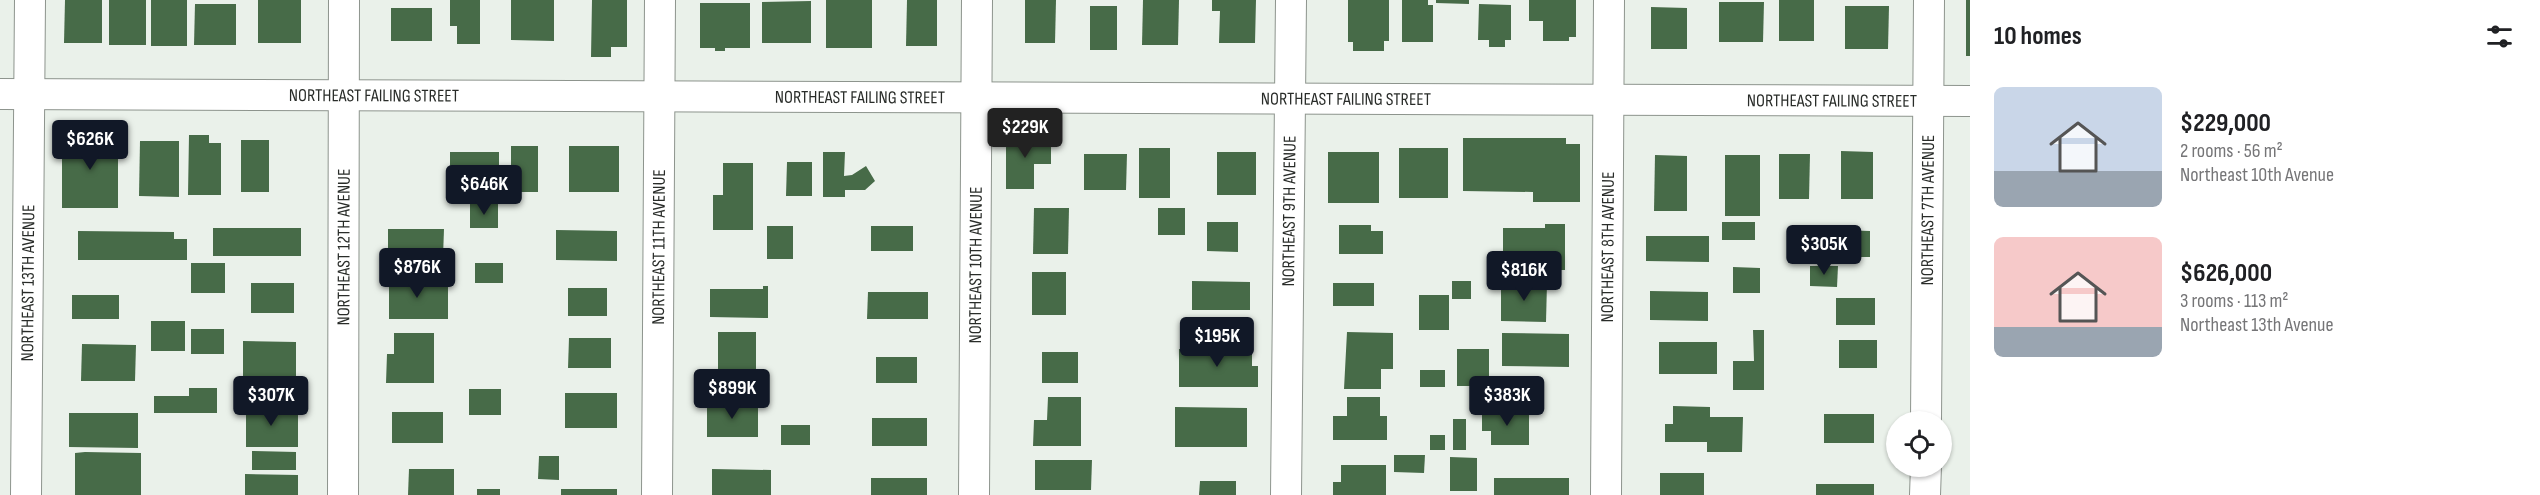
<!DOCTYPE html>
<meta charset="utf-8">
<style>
body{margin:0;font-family:"Sofia Sans Condensed",sans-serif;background:#f6f6f6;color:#202124;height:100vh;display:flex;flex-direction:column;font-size:22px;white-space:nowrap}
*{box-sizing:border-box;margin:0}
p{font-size:20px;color:#757577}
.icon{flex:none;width:33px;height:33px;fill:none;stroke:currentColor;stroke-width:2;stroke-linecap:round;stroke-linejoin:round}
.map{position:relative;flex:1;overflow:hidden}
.drawer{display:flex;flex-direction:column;background:#fff;width:570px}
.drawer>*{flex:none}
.tools{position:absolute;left:1886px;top:411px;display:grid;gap:12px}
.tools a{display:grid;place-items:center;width:66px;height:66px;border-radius:50%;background:#fff;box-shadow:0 2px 4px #0004;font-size:30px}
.price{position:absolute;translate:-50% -51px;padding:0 14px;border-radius:6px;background:#111827;color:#fff;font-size:20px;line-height:39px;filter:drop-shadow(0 2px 3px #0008)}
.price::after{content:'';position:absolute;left:50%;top:36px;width:18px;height:14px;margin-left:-9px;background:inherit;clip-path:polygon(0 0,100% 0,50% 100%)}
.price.on{background:#222;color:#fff}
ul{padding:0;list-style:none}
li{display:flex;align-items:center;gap:18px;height:150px;padding:0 24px}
li span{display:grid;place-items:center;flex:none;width:168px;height:120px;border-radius:9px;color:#555}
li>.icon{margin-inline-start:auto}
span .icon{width:72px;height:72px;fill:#fffc;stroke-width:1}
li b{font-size:26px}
h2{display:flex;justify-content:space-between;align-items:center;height:72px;padding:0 24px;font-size:26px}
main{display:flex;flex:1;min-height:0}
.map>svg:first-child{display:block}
.building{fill:#476b48}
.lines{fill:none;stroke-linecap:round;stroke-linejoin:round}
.street-casing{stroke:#8d948d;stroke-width:32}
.street{stroke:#fff;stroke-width:30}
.labels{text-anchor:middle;stroke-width:6;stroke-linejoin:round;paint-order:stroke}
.street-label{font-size:18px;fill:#292c29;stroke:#fff}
</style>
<main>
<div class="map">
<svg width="1970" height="495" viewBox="0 0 1970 495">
<rect width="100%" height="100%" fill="#eaf1ea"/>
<!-- building -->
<g class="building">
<polygon points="65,0 102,0 102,43 64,43"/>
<rect x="109" y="0" width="37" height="45"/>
<rect x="151" y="0" width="36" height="46"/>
<rect x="258" y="0" width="43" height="43"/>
<polygon points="450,0 480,0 480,44 457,44 457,26 450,26"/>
<polygon points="511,0 554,0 554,41 511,40"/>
<polygon points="592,0 627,0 627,47 611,47 611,57 591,57"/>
<rect x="826" y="0" width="46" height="48"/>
<polygon points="907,0 937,0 937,46 906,46"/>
<polygon points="1025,0 1056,0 1055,43 1025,43"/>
<polygon points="1143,0 1179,0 1178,45 1142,45"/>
<polygon points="1212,0 1256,0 1255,43 1219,43 1220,11 1212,11"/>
<polygon points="1348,0 1389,0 1389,41 1384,41 1384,51 1353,51 1353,42 1348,42"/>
<polygon points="1402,0 1428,0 1428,5 1433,5 1433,42 1402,42"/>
<polygon points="1436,0 1469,0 1469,4 1436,3"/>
<polygon points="1529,0 1576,0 1576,37 1569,37 1569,41 1543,41 1543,21 1529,21"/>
<rect x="1779" y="0" width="35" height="41"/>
<rect x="1966" y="0" width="4" height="56"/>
<polygon points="811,1 811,43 762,43 762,2"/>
<polygon points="1719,2 1764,2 1763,42 1719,42"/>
<polygon points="700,3 750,3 750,48 725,48 725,51 715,51 715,48 700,48"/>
<polygon points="195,4 236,4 236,45 194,45"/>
<polygon points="1479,4 1511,5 1511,40 1505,40 1505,47 1489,47 1489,40 1478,40"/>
<rect x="1090" y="6" width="27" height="44"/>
<polygon points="1845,6 1889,6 1888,49 1845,49"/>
<polygon points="1651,7 1687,8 1687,49 1651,49"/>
<rect x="391" y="8" width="41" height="33"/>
<polygon points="62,134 118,135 118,208 62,208"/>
<polygon points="189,135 209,135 209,143 221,143 221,195 188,195"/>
<polygon points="1006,136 1051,136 1051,164 1034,164 1034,189 1006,189"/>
<polygon points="1463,138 1566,138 1566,144 1580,144 1580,202 1533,202 1533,192 1463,191"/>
<rect x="241" y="140" width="28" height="52"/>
<polygon points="140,141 179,141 179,197 139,196"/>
<rect x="511" y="146" width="27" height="46"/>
<rect x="569" y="146" width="50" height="46"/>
<rect x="1139" y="148" width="31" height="50"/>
<rect x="1399" y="148" width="49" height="50"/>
<polygon points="1841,151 1873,152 1873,199 1841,199"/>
<polygon points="450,152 499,152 499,179 488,179 488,192 450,192"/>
<polygon points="823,152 845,152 844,176 852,175 866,166 875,181 865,190 845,190 845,197 823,197"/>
<rect x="1217" y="152" width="39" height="43"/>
<rect x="1328" y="152" width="51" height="51"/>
<polygon points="1084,154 1127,154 1126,190 1084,190"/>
<polygon points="1779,154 1810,154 1809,199 1779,199"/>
<polygon points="1655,155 1687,156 1687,211 1654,211"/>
<rect x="1725" y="155" width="35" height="61"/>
<polygon points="787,162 812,162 812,196 786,196"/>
<polygon points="723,163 753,163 753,230 713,230 713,195 723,195"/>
<rect x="470" y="204" width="28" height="24"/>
<polygon points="1034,208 1069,208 1068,254 1033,254"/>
<rect x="1158" y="208" width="27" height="27"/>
<polygon points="1207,222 1238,222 1238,252 1207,251"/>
<rect x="1722" y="222" width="33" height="18"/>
<polygon points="1545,224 1565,224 1565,270 1545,270 1545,265 1503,265 1503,228 1545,228"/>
<polygon points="1339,225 1371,225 1371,231 1383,231 1383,254 1339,254"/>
<rect x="767" y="226" width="26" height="33"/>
<rect x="871" y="226" width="42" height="25"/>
<rect x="213" y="228" width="88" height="28"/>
<polygon points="388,229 444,229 443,257 388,256"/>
<polygon points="556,230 617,231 617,261 556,260"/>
<polygon points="1834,230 1870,231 1870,257 1834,257"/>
<polygon points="78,231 174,232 174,239 187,239 187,260 78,260"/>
<polygon points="1646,236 1709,236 1709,262 1646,261"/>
<rect x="191" y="263" width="34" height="30"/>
<rect x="475" y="263" width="28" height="20"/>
<polygon points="1810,266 1838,266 1837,287 1810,286"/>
<polygon points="1733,267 1760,268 1760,293 1733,293"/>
<rect x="1032" y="272" width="34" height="43"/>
<polygon points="389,276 427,276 426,284 448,284 448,319 389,319"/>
<polygon points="1192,281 1250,282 1250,310 1192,310"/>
<rect x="1452" y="281" width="19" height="18"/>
<rect x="251" y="283" width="43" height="30"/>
<rect x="1333" y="283" width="41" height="23"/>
<polygon points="1501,283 1547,283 1546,322 1501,321"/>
<polygon points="763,286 768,286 768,318 710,317 710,289 763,289"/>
<rect x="568" y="288" width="39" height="28"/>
<polygon points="1650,291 1708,292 1708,321 1650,320"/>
<polygon points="868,292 928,292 928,319 867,319"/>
<rect x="72" y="295" width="47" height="24"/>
<rect x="1419" y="295" width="30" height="35"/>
<rect x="1836" y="298" width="39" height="27"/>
<rect x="151" y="321" width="34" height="30"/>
<rect x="191" y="329" width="33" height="25"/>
<polygon points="1753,330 1764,330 1764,390 1733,390 1733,361 1754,361"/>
<rect x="718" y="332" width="38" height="48"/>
<polygon points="1347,332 1393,333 1393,369 1381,369 1381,389 1344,389"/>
<polygon points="394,333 434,333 434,383 386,383 387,354 394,354"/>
<polygon points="1502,333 1569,334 1569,367 1502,366"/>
<polygon points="569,338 611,338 611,368 568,368"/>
<rect x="1839" y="340" width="38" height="28"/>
<polygon points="243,341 296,342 296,383 243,383"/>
<rect x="1659" y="342" width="58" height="32"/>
<polygon points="82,344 136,345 135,381 81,381"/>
<polygon points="1179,349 1252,349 1252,366 1258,366 1258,387 1179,387"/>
<rect x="1457" y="349" width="32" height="37"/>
<rect x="1042" y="352" width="36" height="31"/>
<rect x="876" y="357" width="41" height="26"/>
<rect x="1420" y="370" width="25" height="17"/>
<polygon points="189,388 217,388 217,413 154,413 154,396 189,396"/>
<rect x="469" y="389" width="32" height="26"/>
<rect x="565" y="393" width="52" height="35"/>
<polygon points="1048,397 1081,397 1081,446 1033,446 1034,420 1047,420"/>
<polygon points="1347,397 1380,397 1380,416 1387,416 1387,440 1333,440 1333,416 1347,416"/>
<polygon points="707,402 758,403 758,437 707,437"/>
<polygon points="246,405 286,406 286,414 298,414 298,447 246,447"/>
<polygon points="1673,406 1710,407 1710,417 1743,417 1742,452 1707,452 1707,442 1665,442 1665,424 1673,424"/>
<polygon points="1175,407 1247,408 1247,447 1175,447"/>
<polygon points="1482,410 1529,410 1529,445 1491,445 1491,431 1482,431"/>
<rect x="392" y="412" width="51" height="31"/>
<polygon points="69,413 138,413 138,448 69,447"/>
<rect x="1824" y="414" width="50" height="29"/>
<rect x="872" y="418" width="55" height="28"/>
<rect x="1453" y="419" width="13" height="31"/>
<rect x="781" y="425" width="29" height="20"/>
<rect x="1430" y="435" width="15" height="15"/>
<polygon points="252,451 296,452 296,470 252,470"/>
<polygon points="85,452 141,453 141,495 75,495 75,453"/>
<polygon points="1394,455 1425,455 1424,473 1394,472"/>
<polygon points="539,456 559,456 559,480 538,479"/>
<polygon points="1450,457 1477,458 1477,491 1450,491"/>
<polygon points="1035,460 1092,460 1091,490 1035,490"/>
<polygon points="1341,465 1386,465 1386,495 1333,495 1333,482 1341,482"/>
<polygon points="409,469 454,469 454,495 408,495"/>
<polygon points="712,469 771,470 771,495 712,495"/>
<rect x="1660" y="473" width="44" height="22"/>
<polygon points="245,474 298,475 298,495 245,495"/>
<rect x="871" y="478" width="56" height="17"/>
<rect x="1494" y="478" width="75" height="17"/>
<polygon points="1200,481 1236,481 1236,495 1199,495"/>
<rect x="1816" y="484" width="58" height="11"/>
<rect x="477" y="489" width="23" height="6"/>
<rect x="561" y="489" width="56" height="6"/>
</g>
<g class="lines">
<defs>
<g id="street">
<path id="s1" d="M0 94 1970 101"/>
<path id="s2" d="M1926 422 1929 0"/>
<path id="s3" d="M26 495 30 0"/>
<path id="s4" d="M343 495 344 0"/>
<path id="s5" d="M657 495 660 0"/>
<path id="s6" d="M974 495 977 0"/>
<path id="s7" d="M1286 495 1291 0"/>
<path id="s8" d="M1606 495 1609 0"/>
<polyline points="1925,495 1926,466"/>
</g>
</defs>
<!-- street casing -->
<use href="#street" class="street-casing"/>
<!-- street -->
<use href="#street" class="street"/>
</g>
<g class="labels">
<!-- street labels -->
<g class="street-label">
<text dy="6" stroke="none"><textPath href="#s1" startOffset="374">NORTHEAST FAILING STREET</textPath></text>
<text dy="6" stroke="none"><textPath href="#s1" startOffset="860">NORTHEAST FAILING STREET</textPath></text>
<text dy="6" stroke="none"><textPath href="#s1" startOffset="1346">NORTHEAST FAILING STREET</textPath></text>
<text dy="6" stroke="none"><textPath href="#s1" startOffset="1832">NORTHEAST FAILING STREET</textPath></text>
<text dy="6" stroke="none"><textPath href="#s2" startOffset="212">NORTHEAST 7TH AVENUE</textPath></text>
<text dy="6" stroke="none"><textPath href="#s7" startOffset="284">NORTHEAST 9TH AVENUE</textPath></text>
<text dy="6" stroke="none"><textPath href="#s4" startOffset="248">NORTHEAST 12TH AVENUE</textPath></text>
<text dy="6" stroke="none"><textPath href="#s5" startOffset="248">NORTHEAST 11TH AVENUE</textPath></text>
<text dy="6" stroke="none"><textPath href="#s8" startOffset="248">NORTHEAST 8TH AVENUE</textPath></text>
<text dy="6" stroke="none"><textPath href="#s6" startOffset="230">NORTHEAST 10TH AVENUE</textPath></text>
<text dy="6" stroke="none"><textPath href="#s3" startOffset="212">NORTHEAST 13TH AVENUE</textPath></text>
</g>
</g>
</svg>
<div class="tools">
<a><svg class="icon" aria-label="locate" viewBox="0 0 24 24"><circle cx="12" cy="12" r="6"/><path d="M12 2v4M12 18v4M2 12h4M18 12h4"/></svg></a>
</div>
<b class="price on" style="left:1025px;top:159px">$229K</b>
<b class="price" style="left:90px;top:171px">$626K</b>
<b class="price" style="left:484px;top:216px">$646K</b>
<b class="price" style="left:1824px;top:276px">$305K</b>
<b class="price" style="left:417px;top:299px">$876K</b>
<b class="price" style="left:1524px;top:302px">$816K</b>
<b class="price" style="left:1217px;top:368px">$195K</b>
<b class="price" style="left:732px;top:420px">$899K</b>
<b class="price" style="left:271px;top:427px">$307K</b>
<b class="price" style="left:1507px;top:427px">$383K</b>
</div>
<section class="drawer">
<h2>10 homes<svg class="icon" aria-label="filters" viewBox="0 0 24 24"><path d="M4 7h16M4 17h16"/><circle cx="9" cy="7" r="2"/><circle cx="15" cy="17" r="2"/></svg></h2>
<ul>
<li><span style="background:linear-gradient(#c9d6e8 70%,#9aa5b1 0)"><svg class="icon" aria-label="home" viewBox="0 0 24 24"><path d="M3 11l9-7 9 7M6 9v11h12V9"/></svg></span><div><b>$229,000</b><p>2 rooms · 56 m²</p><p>Northeast 10th Avenue</p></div></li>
<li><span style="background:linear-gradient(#f6c9c9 75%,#9aa5b1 0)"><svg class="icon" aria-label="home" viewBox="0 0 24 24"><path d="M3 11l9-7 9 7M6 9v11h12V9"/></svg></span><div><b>$626,000</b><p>3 rooms · 113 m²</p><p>Northeast 13th Avenue</p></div></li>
</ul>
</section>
</main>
